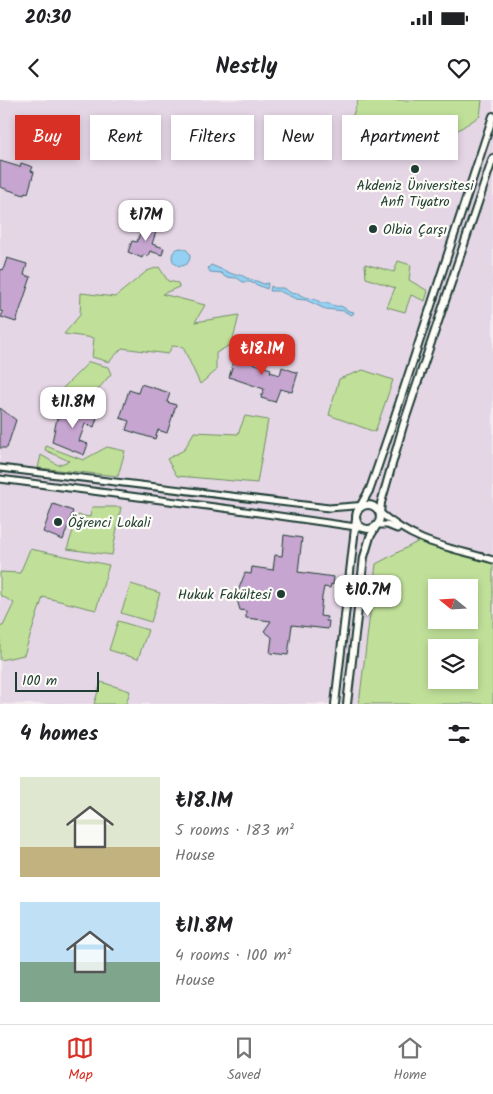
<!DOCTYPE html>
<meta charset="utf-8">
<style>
body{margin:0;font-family:Kalam,sans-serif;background:#f2f2f2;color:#202124;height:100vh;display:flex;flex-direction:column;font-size:19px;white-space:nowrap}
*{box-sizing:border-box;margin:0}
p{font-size:16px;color:#757577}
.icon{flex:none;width:28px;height:28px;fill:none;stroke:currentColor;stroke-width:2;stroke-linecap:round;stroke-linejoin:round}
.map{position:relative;height:604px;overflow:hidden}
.panel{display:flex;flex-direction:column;background:#fff;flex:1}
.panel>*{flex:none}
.hud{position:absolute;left:15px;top:15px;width:464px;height:45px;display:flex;gap:10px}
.needle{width:32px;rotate:288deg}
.tools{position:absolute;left:428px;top:479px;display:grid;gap:10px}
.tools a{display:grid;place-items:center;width:50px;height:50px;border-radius:0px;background:#fff;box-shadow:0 2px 8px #0003;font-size:25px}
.scale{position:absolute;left:15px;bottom:12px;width:84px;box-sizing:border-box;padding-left:5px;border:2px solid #1f3d34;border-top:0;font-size:14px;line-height:18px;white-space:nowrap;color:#1f3d34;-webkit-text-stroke:4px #fdfcf7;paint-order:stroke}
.price{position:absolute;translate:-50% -42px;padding:0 11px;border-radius:10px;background:#fff;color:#222;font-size:16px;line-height:32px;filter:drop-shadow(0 1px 2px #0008)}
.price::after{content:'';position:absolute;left:50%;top:30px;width:15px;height:11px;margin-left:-8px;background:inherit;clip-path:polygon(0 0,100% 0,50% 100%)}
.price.selected{background:#d93025;color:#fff}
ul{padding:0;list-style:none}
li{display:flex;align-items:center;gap:15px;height:125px;padding:0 20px}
li span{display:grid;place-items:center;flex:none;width:140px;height:100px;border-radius:0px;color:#555}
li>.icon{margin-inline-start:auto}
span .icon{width:60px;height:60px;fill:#fffc;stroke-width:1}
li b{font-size:21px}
h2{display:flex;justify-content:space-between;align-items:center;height:60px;padding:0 20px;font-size:21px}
.pill{padding:0 18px;border-radius:0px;background:#fff;box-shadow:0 2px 8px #0003;font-size:18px;line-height:45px}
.pill.selected{background:#d93025;color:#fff}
.status{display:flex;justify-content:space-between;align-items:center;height:35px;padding:0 25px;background:#fff;direction:ltr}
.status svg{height:14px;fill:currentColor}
header{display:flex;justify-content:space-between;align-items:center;height:65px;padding:0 20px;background:#fff;font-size:22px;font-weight:700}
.dock{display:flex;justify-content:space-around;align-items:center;height:70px;border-top:1px solid #e0e0e0;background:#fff;font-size:14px;color:#757577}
.dock a{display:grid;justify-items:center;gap:2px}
.dock .selected{color:#d93025}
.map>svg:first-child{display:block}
.built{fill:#e5d6e6;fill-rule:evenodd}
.green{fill:#c0e099;stroke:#708e66;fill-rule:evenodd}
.water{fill:#94d0f4;stroke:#6595a7}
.building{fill:#c6a5d0;stroke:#1f3d34}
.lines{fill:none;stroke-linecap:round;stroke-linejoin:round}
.minor-casing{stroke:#1f3d34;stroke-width:9}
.tertiary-casing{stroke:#1f3d34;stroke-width:10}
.minor{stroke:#fdfcf7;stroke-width:5}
.tertiary{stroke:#fdfcf7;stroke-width:6}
.poi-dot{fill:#1f3d34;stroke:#fdfcf7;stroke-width:2}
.labels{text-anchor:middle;stroke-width:4.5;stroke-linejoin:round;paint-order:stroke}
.poi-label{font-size:14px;fill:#1f3d34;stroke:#fdfcf7;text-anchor:start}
</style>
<div class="status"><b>20:30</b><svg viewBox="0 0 49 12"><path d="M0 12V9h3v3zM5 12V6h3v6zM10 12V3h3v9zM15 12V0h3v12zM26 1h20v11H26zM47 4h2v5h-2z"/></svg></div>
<header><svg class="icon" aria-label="back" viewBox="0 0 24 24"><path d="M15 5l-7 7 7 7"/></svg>Nestly<svg class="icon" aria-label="heart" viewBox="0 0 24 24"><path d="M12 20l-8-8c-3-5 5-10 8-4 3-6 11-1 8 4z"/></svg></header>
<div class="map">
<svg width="493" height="604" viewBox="0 0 493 604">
<rect width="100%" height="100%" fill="#f2ebef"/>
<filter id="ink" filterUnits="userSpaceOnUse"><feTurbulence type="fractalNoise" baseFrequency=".02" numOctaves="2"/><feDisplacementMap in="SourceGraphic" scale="10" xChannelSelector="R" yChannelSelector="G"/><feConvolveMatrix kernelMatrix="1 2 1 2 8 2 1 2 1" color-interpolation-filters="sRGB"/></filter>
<g filter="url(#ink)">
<!-- built -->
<path class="built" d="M0 0H493V604H0ZM436 488H469V520H436ZM436 548H469V580H436Z"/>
<!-- green -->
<g class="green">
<polygon points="358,0 482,0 480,16 441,41 385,41 356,46 345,39"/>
<polygon points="398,161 411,165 409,180 428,191 425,201 411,195 405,212 387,207 395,188 366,178 365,164 394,172"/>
<polygon points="159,167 168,181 178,183 179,187 162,194 205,205 195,222 239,215 232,244 216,253 216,271 200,284 183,247 172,246 168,254 122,248 109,262 92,257 94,238 64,234 80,215 81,193 115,197 147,171"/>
<polygon points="89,262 108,267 111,274 94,294 82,292 73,298 62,289"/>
<polygon points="363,270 393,280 375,332 329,315 339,279"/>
<polygon points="245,316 268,320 257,383 177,376 167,359 184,350 194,332 238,334"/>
<polygon points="46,346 83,360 107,347 125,351 118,376 38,368 41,355 58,365 69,361 45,350"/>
<polygon points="92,407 121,407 112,455 67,449 78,415 90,417"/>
<path d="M421 440 493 461V604H359L376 464ZM436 488H469V520H436ZM436 548H469V580H436Z"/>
<polygon points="30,449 109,465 96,510 43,497 24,555 0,560 0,526 3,526 14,503 0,495 0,472 20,473"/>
<polygon points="131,484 160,493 151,522 121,513"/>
<polygon points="118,521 148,530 138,559 109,550"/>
<polygon points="101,582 130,591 126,604 94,604"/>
</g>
<!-- water -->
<g class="water">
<circle cx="181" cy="157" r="9"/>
<path d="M211 165 235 175H241C248 180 256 180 264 184L268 183 267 189 250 182H243L237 178 225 177 221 173 210 172 208 168Z"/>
<path d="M271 186 274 188H283L293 194 298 193C305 200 313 196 321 203 328 201 334 208 341 206L349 211 354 212 353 214 351 215 344 211 325 209 306 200 296 199 279 191H270Z"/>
</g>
<!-- building -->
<g class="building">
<polygon points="0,61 20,67 21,63 33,67 31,71 34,72 28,93 25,92 24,95 0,87"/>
<polygon points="144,122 158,126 152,144 164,148 162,155 150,151 148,156 143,155 142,158 128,152 132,141 137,142"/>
<polygon points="7,158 27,164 24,175 31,177 16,222 1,217 3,212 0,211 0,169 3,170"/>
<polygon points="239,246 250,250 246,261 271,269 270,272 280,275 282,267 298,273 292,292 280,289 275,302 261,298 264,289 229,277"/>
<polygon points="141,284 170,293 167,302 176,305 167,333 158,330 155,339 126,330 129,321 120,318 129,290 138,293"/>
<polygon points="63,306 98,315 94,327 85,324 79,341 88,344 84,355 52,342 57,318 59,318"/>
<polygon points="0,308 16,320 7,348 0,348"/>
<polygon points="53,404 73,411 63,440 43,432"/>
<polygon points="284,435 302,438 298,472 334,477 333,485 331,484 330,488 324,487 322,497 320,516 327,517 326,521 329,521 328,529 292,525 288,555 270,553 272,537 264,531 271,521 246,518 246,511 240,510 238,503 238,491 245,473 251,474 252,467 273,470 275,455 282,456"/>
</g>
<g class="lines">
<defs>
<g id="minor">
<polyline points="0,368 329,408 367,405"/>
<polyline points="0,379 238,410 363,428"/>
<path d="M378 411C418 445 446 446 493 460"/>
<polyline points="377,425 387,425 397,429"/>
</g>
<g id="tertiary">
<circle cx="368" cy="417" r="12"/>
<polyline points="357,412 370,389 394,319 493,16"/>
<polyline points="380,414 381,403 403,326 493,58"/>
<polyline points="335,604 356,419"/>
<polyline points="347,604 364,457 370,437 377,425"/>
</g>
</defs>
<!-- minor casing -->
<use href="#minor" class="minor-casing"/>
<!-- tertiary casing -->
<use href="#tertiary" class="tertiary-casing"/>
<!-- minor -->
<use href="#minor" class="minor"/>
<!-- tertiary -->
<use href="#tertiary" class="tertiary"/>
</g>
</g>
<!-- markers -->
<g class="poi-dot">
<circle cx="415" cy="69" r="5"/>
<circle cx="373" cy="129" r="5"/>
<circle cx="58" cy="422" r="5"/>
<circle cx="281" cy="494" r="5"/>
</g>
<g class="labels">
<!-- poi labels -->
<g class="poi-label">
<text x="415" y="90" text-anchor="middle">Akdeniz Üniversitesi<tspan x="415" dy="16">Anfi Tiyatro</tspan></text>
<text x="383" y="134">Olbia Çarşı</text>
<text x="68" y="427">Öğrenci Lokali</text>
<text x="271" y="499" text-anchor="end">Hukuk Fakültesi</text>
</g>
</g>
</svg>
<div class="tools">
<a><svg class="needle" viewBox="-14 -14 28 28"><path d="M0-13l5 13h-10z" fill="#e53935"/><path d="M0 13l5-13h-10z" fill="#757577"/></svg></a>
<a><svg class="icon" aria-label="layers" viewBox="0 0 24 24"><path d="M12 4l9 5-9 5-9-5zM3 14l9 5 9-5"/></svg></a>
</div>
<div class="scale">100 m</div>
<b class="price" style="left:146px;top:142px">₺17M</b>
<b class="price selected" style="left:262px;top:276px">₺18.1M</b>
<b class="price" style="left:73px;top:329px">₺11.8M</b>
<b class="price" style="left:368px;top:517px">₺10.7M</b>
<div class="hud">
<a class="pill selected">Buy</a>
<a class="pill">Rent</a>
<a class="pill">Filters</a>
<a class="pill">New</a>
<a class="pill">Apartment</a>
</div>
</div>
<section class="panel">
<h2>4 homes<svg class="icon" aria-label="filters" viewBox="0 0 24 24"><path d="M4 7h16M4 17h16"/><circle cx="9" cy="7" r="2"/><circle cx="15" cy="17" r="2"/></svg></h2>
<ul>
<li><span style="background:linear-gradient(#dfe7d0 70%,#c2b280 0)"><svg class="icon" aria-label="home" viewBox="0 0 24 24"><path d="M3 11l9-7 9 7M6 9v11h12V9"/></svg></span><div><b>₺18.1M</b><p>5 rooms · 183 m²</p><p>House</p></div></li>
<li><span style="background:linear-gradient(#bfe0f5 60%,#7fa58c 0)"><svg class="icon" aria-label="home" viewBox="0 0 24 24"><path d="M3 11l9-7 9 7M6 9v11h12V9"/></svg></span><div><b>₺11.8M</b><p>4 rooms · 100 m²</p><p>House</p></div></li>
</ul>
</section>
<nav class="dock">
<a class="selected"><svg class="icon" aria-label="map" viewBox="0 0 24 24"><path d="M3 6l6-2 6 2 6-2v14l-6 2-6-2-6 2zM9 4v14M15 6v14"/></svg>Map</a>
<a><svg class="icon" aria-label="saved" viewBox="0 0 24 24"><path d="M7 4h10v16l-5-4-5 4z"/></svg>Saved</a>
<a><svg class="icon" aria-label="home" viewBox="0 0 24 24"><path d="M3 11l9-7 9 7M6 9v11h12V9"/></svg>Home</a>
</nav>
